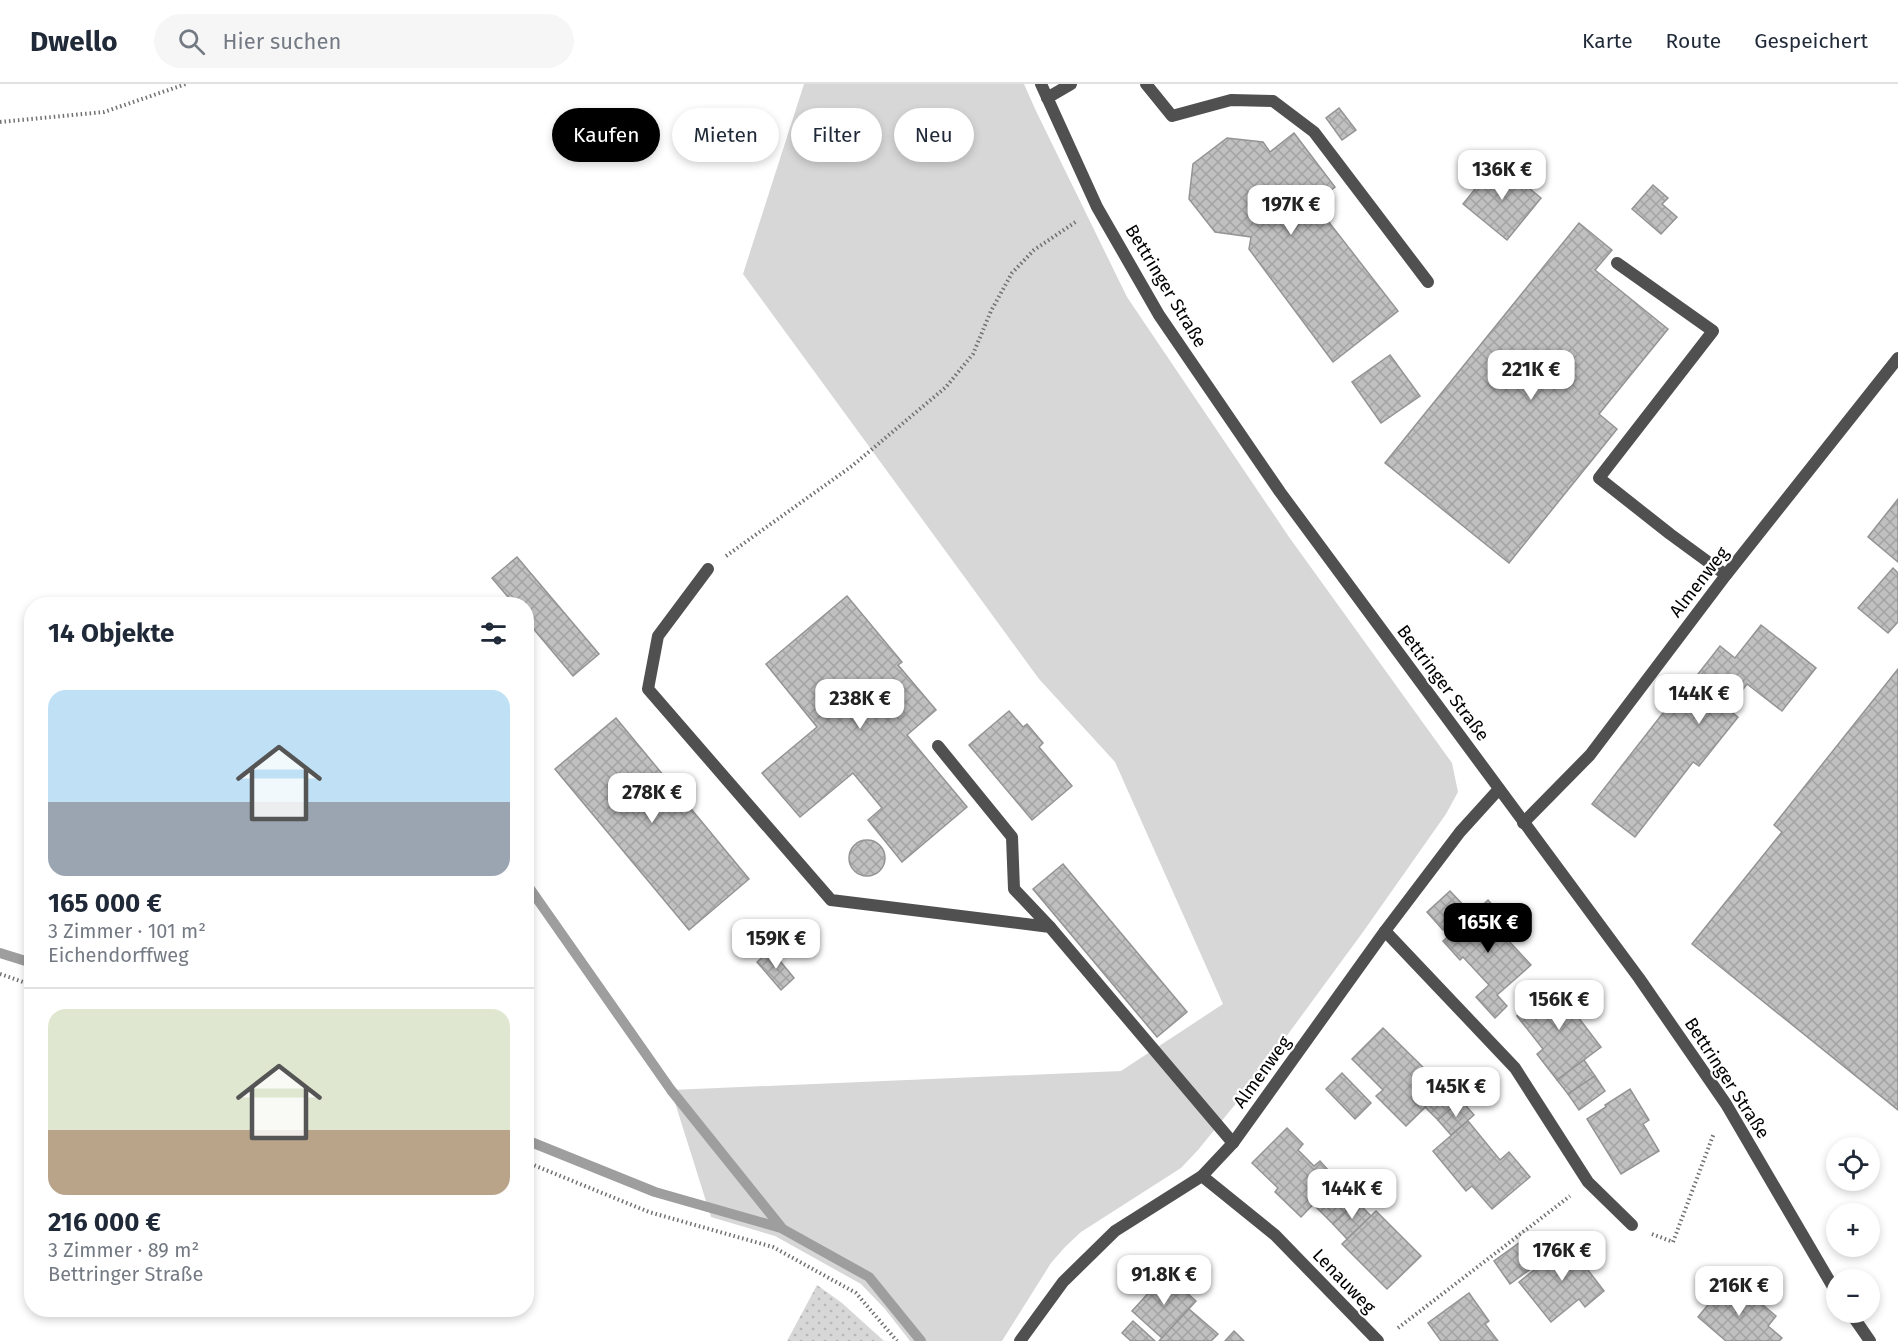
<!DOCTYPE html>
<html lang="de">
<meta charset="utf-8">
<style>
body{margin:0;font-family:"Fira Sans",sans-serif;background:#f6f6f7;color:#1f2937;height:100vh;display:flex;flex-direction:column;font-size:22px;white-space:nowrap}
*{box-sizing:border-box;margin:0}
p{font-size:20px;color:#747a83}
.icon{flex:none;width:33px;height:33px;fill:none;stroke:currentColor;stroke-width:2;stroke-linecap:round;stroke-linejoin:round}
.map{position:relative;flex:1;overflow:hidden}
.details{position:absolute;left:24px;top:513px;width:510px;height:720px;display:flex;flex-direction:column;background:#fff;border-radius:24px;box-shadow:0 3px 9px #0003}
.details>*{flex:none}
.banner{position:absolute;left:552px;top:24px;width:570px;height:54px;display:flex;gap:12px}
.controls{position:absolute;left:1826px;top:1053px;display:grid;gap:12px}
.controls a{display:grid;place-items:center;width:54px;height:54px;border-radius:50%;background:#fff;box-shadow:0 3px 9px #0003;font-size:30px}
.price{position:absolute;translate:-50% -51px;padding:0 14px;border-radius:12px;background:#fff;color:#222;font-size:20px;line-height:39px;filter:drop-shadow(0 2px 3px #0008)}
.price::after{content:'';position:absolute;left:50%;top:36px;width:18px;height:14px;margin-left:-9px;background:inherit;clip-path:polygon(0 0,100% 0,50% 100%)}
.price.on{background:#000;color:#fff}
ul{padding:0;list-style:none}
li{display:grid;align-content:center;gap:12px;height:318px;padding:0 24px}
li+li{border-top:2px solid #e0e1e3}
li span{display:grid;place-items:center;height:186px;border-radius:18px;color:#555}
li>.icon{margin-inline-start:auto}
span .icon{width:108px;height:108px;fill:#fffc;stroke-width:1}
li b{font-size:26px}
h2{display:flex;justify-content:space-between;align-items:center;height:72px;padding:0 24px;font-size:26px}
.pill{padding:0 21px;border-radius:27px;background:#fff;box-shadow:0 3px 9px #0003;font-size:21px;line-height:54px}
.pill.on{background:#000;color:#fff}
header{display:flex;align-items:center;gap:36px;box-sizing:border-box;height:84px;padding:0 30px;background:#fff;border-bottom:2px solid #e0e1e3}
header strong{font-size:28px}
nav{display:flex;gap:33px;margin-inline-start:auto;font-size:21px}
.search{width:420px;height:54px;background:#f6f6f7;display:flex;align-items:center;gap:15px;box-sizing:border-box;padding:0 21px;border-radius:33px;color:#747a83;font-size:22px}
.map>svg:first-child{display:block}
.green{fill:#d7d7d7}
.garden{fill:url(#garden-dots)}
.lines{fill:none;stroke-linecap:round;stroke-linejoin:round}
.stream{stroke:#9e9e9e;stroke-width:10}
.building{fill:url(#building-cross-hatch);stroke:#949494;stroke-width:1.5}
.path{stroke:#727272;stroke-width:4;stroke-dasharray:1.5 3;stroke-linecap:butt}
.service{stroke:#505050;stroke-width:12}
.minor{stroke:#505050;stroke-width:12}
.tertiary{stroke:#505050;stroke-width:12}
.labels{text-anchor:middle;stroke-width:4.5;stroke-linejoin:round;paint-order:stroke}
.street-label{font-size:18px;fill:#000;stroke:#fff}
</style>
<header>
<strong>Dwello</strong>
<div class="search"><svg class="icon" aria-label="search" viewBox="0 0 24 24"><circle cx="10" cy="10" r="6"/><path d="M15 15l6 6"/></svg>Hier suchen</div>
<nav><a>Karte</a><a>Route</a><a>Gespeichert</a></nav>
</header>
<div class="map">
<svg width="1898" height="1257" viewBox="0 0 1898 1257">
<defs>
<pattern id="garden-dots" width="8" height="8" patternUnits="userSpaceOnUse" patternTransform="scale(1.5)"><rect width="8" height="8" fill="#d7d7d7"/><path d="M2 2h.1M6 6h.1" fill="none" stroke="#b7b7b7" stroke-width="1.8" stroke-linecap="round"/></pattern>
<pattern id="building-cross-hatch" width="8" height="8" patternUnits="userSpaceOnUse" patternTransform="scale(1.5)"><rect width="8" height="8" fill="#c0c0c0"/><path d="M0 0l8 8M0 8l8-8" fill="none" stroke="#a3a3a3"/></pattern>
</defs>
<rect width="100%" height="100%" fill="#fff"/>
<!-- green -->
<polygon class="green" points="804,0 1024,0 1036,27 1127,213 1289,453 1452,679 1458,708 1446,730 1363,848 1247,1006 1198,1066 1181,1084 1081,1148 1065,1163 1051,1179 1002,1257 910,1257 885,1225 861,1200 775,1152 711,1133 671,1006 1121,987 1223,920 1115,678 1039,595 743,190"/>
<!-- garden -->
<polygon class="garden" points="817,1201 842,1219 884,1257 787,1257"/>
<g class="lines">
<!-- stream -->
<g class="stream">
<polyline points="526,799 671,1006 781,1143"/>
<polyline points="0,869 32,879"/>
<polyline points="526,1056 655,1108 781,1144 869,1193 921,1257"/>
</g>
</g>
<!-- building -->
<g class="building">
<polygon points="1339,24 1356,46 1342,56 1326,34"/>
<polygon points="1294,49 1335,103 1314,119 1398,227 1333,278 1249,165 1251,153 1215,148 1189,115 1193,80 1227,54 1263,58 1270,68"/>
<polygon points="1497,78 1541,114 1507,156 1463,120"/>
<polygon points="1653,101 1668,114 1662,120 1677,133 1661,150 1632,125"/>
<polygon points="1579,139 1612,166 1595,186 1668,245 1599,330 1617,345 1509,479 1385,379"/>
<polygon points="1390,271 1420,312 1381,339 1352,298"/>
<polygon points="1898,415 1898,478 1868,453"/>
<polygon points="517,473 599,570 573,592 526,536 526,520 514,520 492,494"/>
<polygon points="1893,484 1898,489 1898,538 1888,549 1858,524"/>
<polygon points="847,512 902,578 898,581 936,626 907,651 967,723 902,778 868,736 882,724 853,689 800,733 762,689 817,643 766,580"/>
<polygon points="1761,541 1816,584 1782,627 1747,600 1728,625 1738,633 1699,682 1693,678 1635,753 1592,720 1688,597 1691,599 1720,562 1735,574"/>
<polygon points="1898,585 1898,1026 1692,860 1782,748 1774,741"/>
<polygon points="1009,627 1023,643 1027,640 1043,659 1039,663 1072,702 1032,736 969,661"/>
<polygon points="616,634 749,795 689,846 555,685"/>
<circle cx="867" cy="774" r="18"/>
<polygon points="1063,780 1187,928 1157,953 1033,805"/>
<polygon points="1450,807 1467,825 1443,846 1427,828"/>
<polygon points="1488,816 1505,835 1496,843 1531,881 1497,911 1507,922 1495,934 1476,913 1489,901 1463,873 1460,876 1443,857"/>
<polygon points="771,866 794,894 781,906 757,878"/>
<polygon points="1562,898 1585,927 1578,933 1601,963 1557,996 1537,970 1543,965 1517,932"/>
<polygon points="1383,944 1432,992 1425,998 1438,1011 1406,1042 1376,1012 1383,1006 1352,975"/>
<polygon points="1584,976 1595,992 1568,1010 1557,996"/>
<polygon points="1342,989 1371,1019 1355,1035 1326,1005"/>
<polygon points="1595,992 1605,1007 1579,1026 1568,1010"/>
<polygon points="1449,1001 1461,1016 1438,1036 1425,1023"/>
<polygon points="1630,1005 1649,1036 1643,1040 1659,1067 1621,1090 1587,1035 1606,1023 1605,1021"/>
<polygon points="1461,1016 1474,1031 1451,1051 1438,1036"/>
<polygon points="1468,1037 1500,1076 1509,1068 1530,1093 1492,1125 1472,1102 1466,1107 1433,1067"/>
<polygon points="1287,1044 1303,1060 1298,1066 1314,1082 1320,1077 1337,1096 1301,1133 1275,1108 1278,1104 1252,1079"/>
<polygon points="1337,1096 1357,1118 1333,1140 1313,1120"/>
<polygon points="1357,1118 1371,1132 1347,1155 1333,1140"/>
<polygon points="1376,1127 1421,1172 1387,1205 1342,1160"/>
<polygon points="1530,1151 1546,1174 1510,1200 1494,1177"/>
<polygon points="1577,1152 1587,1166 1578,1173 1604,1207 1585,1223 1579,1215 1551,1238 1519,1198"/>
<polygon points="1166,1190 1196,1217 1162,1254 1132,1227"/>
<polygon points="1727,1198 1746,1214 1750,1210 1776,1232 1768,1242 1782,1254 1779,1257 1726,1257 1698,1233"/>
<polygon points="1469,1209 1489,1237 1485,1240 1498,1257 1441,1257 1428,1239"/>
<polygon points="1189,1225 1218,1250 1211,1257 1159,1257"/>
<polygon points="1133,1237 1155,1257 1131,1257 1122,1249"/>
<polygon points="1234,1247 1244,1257 1225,1257"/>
</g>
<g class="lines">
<!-- path -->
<g class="path">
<polyline points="0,38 104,28 186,0"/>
<polyline points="726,472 852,382 946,303 973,270 991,227 1012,189 1034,166 1077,137"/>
<polyline points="0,890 32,901"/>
<polyline points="526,1078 649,1128 773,1163 856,1209 897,1257"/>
<polyline points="1652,1150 1673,1158 1714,1049"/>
<polyline points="1398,1244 1570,1112"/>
</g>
<!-- service -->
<g class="service">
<polyline points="1146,0 1172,32 1231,16 1273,17 1314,48 1428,198"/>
<polyline points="1617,179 1713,247 1599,394 1670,450 1726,491"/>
<polyline points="708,485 658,552 648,605 831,816 1050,843 1233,1059"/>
<polyline points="938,662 1012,753 1014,805 1050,843"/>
</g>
<!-- minor -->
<g class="minor">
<polyline points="1047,14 1071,0"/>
<polyline points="1523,739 1590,671 1726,491 1898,274"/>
<polyline points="1385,847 1515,984 1588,1098 1632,1141"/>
<polyline points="1202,1092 1275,1151 1378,1257"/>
<polyline points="1020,1257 1063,1198 1115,1147 1202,1092 1233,1059 1385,847 1460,748 1499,705"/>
</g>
<!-- tertiary -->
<g class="tertiary">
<polyline points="1041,0 1097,123 1159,231 1280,408 1639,894 1726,1020 1836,1208"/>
<polyline points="1850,1228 1870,1257"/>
</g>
</g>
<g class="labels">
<!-- street labels -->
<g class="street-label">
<text transform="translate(1166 202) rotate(59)" y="6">Bettringer Straße</text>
<text transform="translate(1699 498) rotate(-52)" y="6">Almenweg</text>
<text transform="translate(1443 599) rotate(53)" y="6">Bettringer Straße</text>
<text transform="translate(1262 988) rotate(-54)" y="6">Almenweg</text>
<text transform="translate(1727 994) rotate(57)" y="6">Bettringer Straße</text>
<text transform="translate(1344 1197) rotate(46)" y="6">Lenauweg</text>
</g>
</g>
</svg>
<div class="controls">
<a><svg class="icon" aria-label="locate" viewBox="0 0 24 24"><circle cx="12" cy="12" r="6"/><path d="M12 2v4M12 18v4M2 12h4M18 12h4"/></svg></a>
<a>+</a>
<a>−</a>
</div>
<b class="price" style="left:1502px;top:117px">136K €</b>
<b class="price" style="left:1291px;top:152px">197K €</b>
<b class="price" style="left:1531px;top:317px">221K €</b>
<b class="price" style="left:1699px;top:641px">144K €</b>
<b class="price" style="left:860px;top:646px">238K €</b>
<b class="price" style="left:652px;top:740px">278K €</b>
<b class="price on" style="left:1488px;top:870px">165K €</b>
<b class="price" style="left:776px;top:886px">159K €</b>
<b class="price" style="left:1559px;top:947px">156K €</b>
<b class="price" style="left:1456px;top:1034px">145K €</b>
<b class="price" style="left:1352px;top:1136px">144K €</b>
<b class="price" style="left:1562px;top:1198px">176K €</b>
<b class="price" style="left:1164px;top:1222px">91.8K €</b>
<b class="price" style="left:1739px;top:1233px">216K €</b>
<div class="banner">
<a class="pill on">Kaufen</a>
<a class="pill">Mieten</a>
<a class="pill">Filter</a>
<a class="pill">Neu</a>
</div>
<section class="details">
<h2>14 Objekte<svg class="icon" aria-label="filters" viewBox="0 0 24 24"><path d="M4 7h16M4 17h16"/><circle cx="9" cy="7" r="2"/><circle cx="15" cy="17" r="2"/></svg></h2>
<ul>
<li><span style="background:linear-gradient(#bfe0f5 60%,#9aa5b1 0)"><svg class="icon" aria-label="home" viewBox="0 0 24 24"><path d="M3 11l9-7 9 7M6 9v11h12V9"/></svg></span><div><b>165 000 €</b><p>3 Zimmer · 101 m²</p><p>Eichendorffweg</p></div></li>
<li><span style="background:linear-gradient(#dfe7d0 65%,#b9a48a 0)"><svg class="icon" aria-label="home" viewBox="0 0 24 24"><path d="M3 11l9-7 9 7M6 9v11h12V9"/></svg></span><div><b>216 000 €</b><p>3 Zimmer · 89 m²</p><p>Bettringer Straße</p></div></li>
</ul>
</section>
</div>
